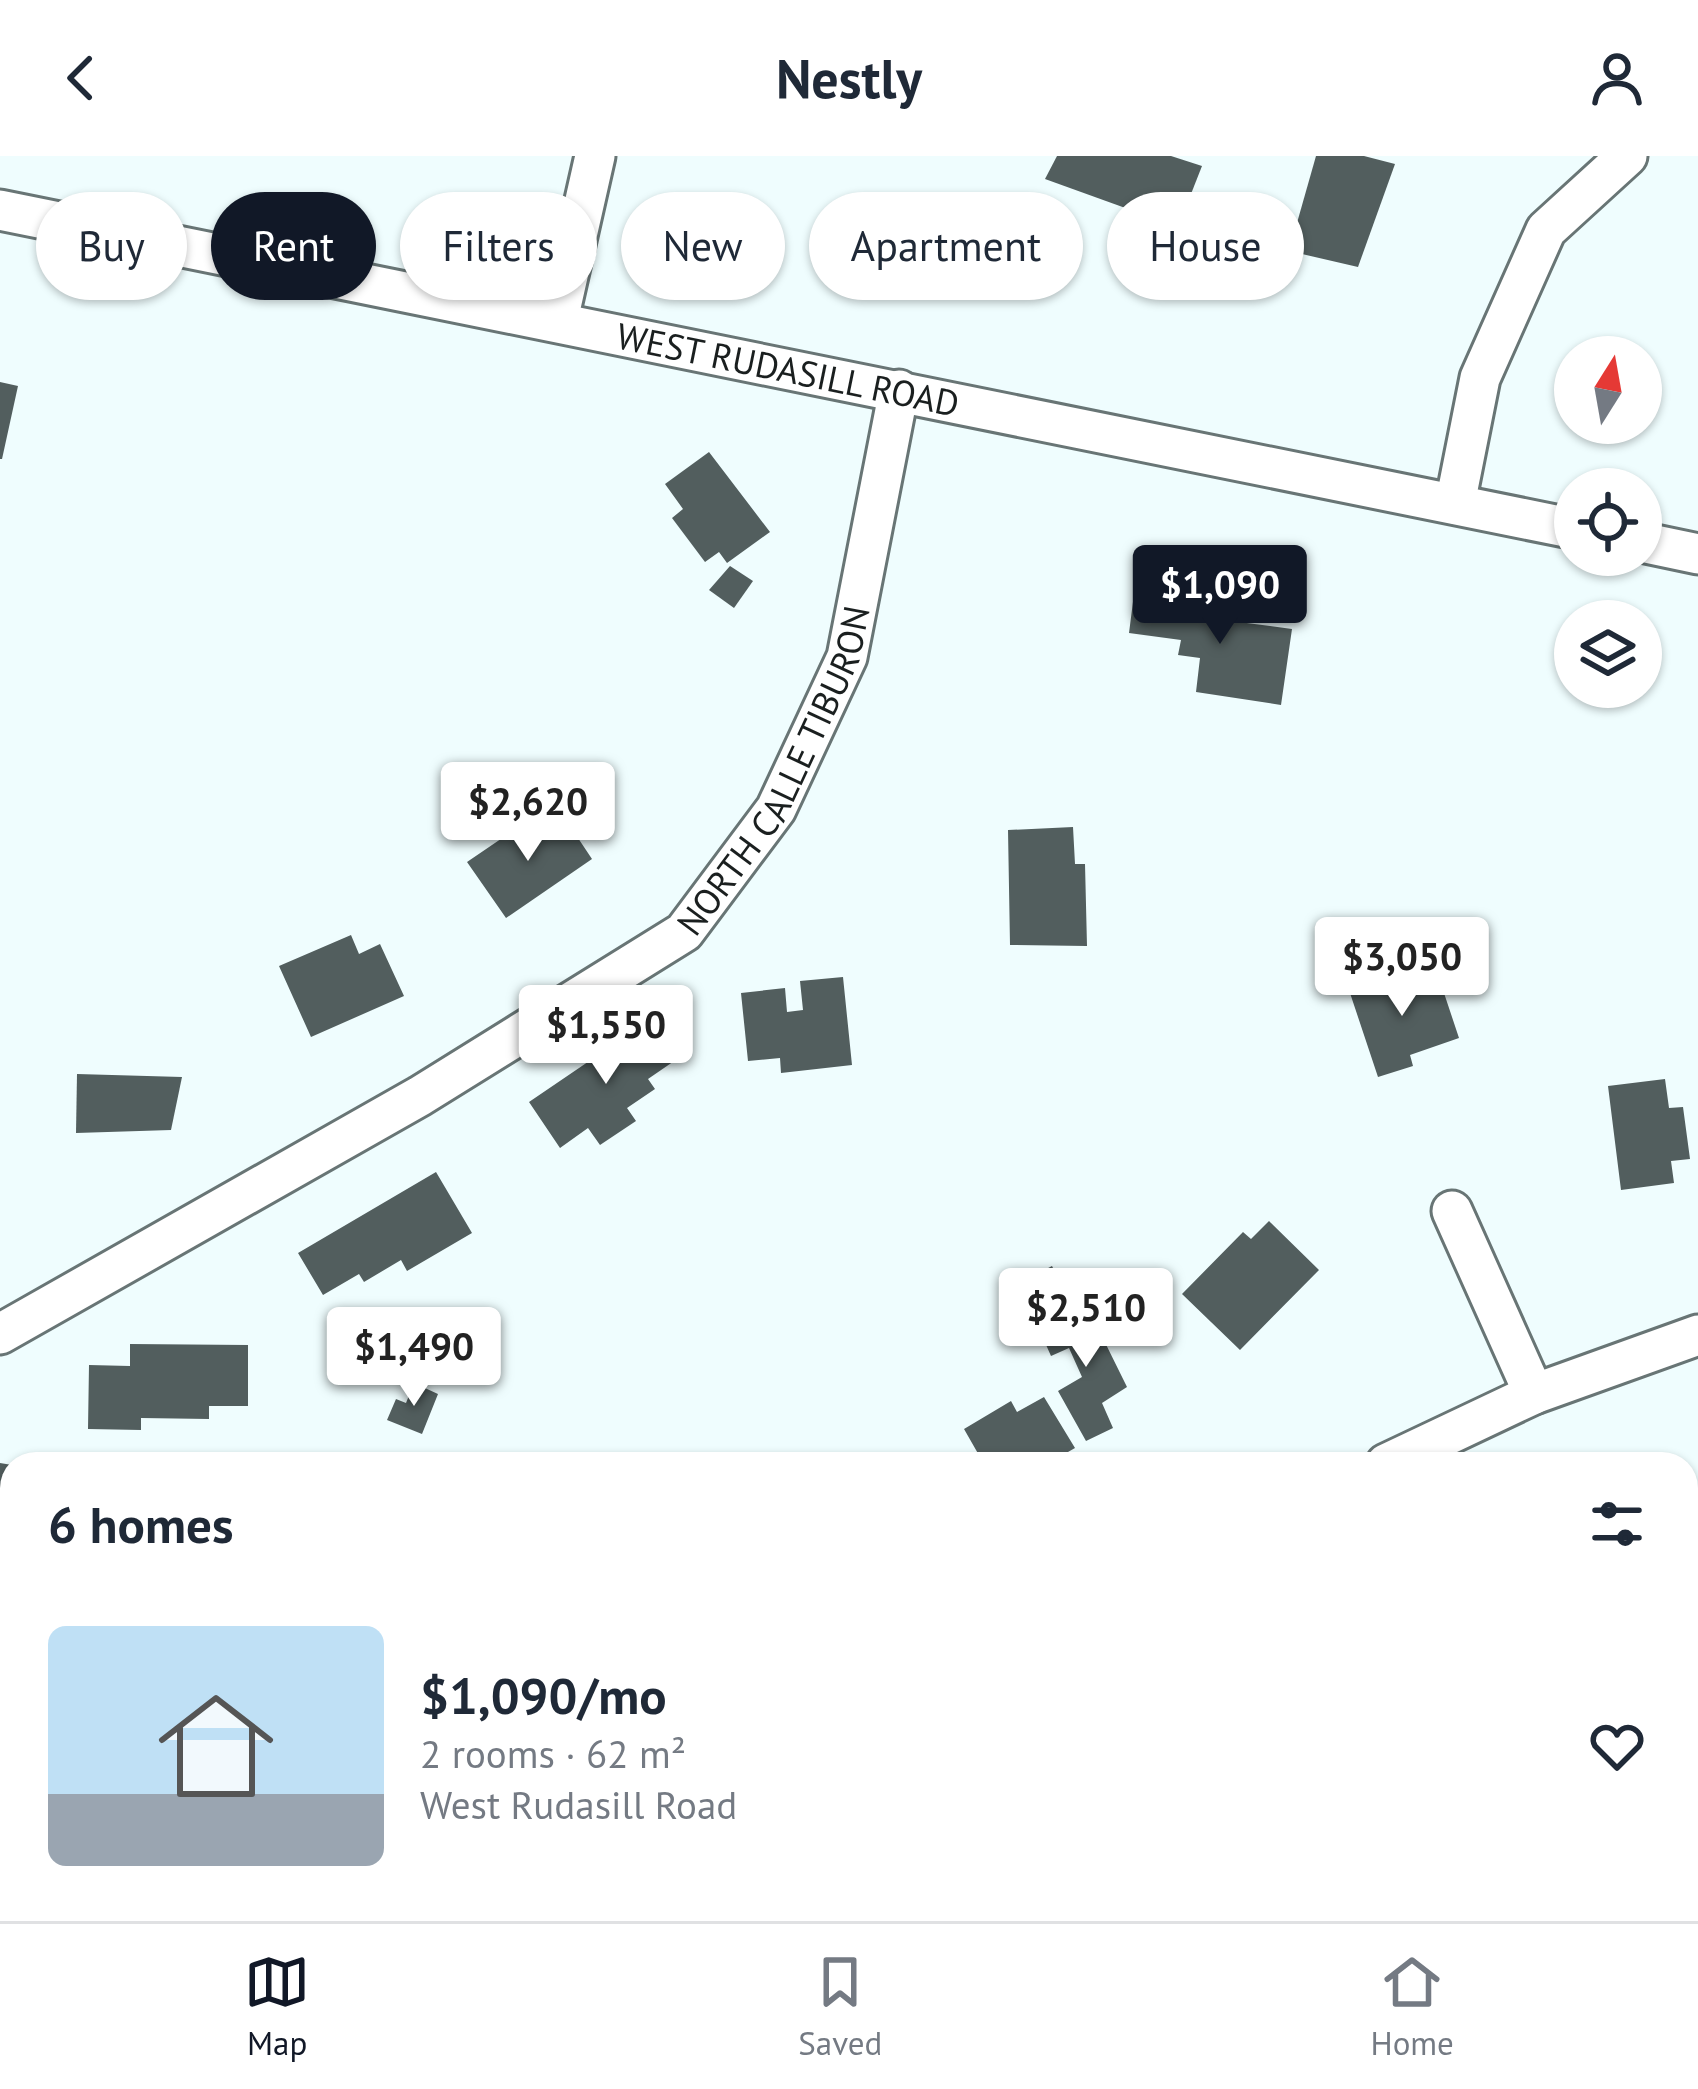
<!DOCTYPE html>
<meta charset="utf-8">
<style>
body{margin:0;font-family:"PT Sans",sans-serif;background:#f2f2f3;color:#1f2937;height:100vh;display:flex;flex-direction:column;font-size:45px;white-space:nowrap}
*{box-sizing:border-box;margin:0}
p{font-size:39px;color:#747a83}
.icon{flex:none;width:66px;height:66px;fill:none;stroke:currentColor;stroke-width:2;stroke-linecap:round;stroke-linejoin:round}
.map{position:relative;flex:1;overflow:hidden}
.side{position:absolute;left:0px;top:1296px;width:1698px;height:471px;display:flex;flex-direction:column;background:#fff;border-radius:36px 36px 0 0;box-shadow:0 3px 9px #0004}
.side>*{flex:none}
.hud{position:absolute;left:36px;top:36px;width:1626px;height:108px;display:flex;gap:24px}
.needle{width:78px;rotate:11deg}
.buttons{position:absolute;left:1554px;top:180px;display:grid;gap:24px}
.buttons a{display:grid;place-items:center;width:108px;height:108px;border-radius:50%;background:#fff;box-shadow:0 3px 9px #0004;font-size:60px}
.price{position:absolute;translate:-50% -102px;padding:0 27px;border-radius:12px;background:#fff;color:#222;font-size:39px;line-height:78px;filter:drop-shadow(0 3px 6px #0008)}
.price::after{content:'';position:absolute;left:50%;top:72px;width:36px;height:27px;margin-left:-18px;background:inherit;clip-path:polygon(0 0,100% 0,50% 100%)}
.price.selected{background:#111827;color:#fff}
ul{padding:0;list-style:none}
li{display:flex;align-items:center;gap:36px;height:300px;padding:0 48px}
li span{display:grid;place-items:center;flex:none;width:336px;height:240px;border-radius:18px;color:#555}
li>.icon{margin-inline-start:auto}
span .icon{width:144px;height:144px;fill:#fffc;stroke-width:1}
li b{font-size:51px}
h2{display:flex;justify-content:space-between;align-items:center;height:144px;padding:0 48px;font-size:51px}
.chip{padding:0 42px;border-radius:54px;background:#fff;box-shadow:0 3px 9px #0004;font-size:42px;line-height:108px}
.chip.selected{background:#111827;color:#fff}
header{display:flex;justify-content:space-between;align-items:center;height:156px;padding:0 48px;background:#fff;font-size:54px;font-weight:700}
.dock{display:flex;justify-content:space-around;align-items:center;height:168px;border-top:3px solid #e0e1e3;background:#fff;font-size:33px;color:#747a83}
.dock a{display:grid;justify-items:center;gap:6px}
.dock .selected{color:#111827}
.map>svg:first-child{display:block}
.building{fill:#525e5e}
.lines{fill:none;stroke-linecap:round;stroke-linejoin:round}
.street-casing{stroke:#687575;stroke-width:45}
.street{stroke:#fff;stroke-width:39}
.labels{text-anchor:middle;stroke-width:12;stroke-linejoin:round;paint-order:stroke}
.street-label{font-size:36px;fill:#1a1f1f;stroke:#effdfe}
</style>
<header><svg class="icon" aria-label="back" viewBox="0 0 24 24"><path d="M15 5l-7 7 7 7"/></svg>Nestly<svg class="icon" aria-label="person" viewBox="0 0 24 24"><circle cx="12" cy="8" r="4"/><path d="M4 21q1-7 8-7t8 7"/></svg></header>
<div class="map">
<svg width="1698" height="1765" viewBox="0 0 1698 1765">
<rect width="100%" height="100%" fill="#effdfe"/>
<!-- building -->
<g class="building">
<polygon points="1057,0 1171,0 1202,10 1178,71 1045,23"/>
<polygon points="1316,0 1364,0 1395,8 1358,111 1289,95"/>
<polygon points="0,226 18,230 2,303 0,303"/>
<polygon points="709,296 770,376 727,407 719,396 705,406 672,362 683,353 665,328"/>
<polygon points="730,410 753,425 734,452 709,434"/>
<polygon points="1134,438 1241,454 1239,466 1292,473 1281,549 1196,536 1200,502 1178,499 1181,484 1129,477"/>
<polygon points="594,623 607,649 580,661 571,643"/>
<polygon points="564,661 592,703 506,762 467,706 529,664 540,678"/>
<polygon points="1073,671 1075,708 1085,708 1087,790 1010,789 1008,674"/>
<polygon points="351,779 359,798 380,788 404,840 311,881 279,810"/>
<polygon points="1412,813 1412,828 1438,819 1459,882 1410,899 1413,910 1378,921 1349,834"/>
<polygon points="843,821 852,909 781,917 780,902 748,905 741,837 785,832 787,856 803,854 800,825"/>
<polygon points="654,861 680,901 648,923 655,933 627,952 636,965 600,989 588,972 560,992 529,946"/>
<polygon points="77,918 182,921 171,974 76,977"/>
<polygon points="1665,923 1669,952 1683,951 1690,1003 1671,1005 1674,1027 1621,1034 1608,930"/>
<polygon points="436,1016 472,1077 407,1115 401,1104 364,1126 359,1118 323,1139 298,1097"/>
<polygon points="1269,1065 1319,1114 1240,1194 1182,1138 1243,1076 1251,1083"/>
<polygon points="1052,1110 1067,1139 1044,1151 1029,1122"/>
<polygon points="1086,1148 1127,1231 1102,1247 1113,1272 1086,1285 1058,1235 1082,1221 1069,1192 1051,1200 1039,1173"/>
<polygon points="130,1188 248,1189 248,1250 209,1250 209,1263 141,1262 141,1274 88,1273 89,1209 130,1210"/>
<polygon points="414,1227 438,1238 422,1278 387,1264 396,1243 406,1247"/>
<polygon points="1044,1241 1075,1292 1047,1308 984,1308 964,1273 1011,1245 1017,1256"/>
<polygon points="0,1307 12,1309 10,1397 0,1395"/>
<polygon points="1698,1491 1698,1550 1690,1555 1686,1498"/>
<polygon points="1686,1706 1698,1706 1698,1765 1672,1765 1671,1755 1686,1755"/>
<polygon points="385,1755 406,1755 409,1762 433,1755 436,1765 361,1765"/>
</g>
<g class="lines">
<defs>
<g id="street">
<path id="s1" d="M0 54 1575 373"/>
<polyline points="558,164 595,0"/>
<polyline points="1455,348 1480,222 1546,74 1627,0"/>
<polyline points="1641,386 1698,398"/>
<polyline points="1452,1055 1534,1238"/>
<path id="s2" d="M0 1178 420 940 684 776 776 653 847 501 899 234"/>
<polyline points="1386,1308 1534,1238 1698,1179"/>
<polyline points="749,1765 761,1755"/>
</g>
</defs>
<!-- street casing -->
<use href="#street" class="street-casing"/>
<!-- street -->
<use href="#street" class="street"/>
</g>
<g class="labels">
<!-- street labels -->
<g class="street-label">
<text dy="13" stroke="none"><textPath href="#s1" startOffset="804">WEST RUDASILL ROAD</textPath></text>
<text dy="13" stroke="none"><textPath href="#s2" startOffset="981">NORTH CALLE TIBURON</textPath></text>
</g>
</g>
</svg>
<div class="buttons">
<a><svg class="needle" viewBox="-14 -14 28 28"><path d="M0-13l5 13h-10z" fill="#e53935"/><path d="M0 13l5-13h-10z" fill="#747a83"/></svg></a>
<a><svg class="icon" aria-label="locate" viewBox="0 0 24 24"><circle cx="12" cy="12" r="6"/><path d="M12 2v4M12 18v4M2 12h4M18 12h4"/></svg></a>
<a><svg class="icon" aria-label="layers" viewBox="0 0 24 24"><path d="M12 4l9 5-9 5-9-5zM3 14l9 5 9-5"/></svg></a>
</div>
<b class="price selected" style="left:1220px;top:491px">$1,090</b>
<b class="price" style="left:528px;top:708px">$2,620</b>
<b class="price" style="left:1402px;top:863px">$3,050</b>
<b class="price" style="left:606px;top:931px">$1,550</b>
<b class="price" style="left:1086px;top:1214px">$2,510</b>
<b class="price" style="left:414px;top:1253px">$1,490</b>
<div class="hud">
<a class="chip">Buy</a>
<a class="chip selected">Rent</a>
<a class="chip">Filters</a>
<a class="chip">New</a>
<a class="chip">Apartment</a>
<a class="chip">House</a>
</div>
<section class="side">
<h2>6 homes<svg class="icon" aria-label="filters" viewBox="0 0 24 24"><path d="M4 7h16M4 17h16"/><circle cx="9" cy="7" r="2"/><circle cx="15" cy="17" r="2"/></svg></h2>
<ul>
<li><span style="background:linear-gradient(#bfe0f5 70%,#9aa5b1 0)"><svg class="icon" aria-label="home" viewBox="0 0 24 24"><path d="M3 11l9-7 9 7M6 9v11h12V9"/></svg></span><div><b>$1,090/mo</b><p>2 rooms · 62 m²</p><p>West Rudasill Road</p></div><svg class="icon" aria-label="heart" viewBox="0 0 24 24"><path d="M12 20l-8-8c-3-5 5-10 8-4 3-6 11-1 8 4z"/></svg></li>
</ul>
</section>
</div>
<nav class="dock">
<a class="selected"><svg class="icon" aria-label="map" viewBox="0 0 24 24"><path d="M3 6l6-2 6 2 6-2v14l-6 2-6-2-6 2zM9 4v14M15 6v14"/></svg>Map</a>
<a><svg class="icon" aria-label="saved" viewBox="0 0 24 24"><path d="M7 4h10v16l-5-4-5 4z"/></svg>Saved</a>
<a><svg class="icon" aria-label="home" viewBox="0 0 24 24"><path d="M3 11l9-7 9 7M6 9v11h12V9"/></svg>Home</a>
</nav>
